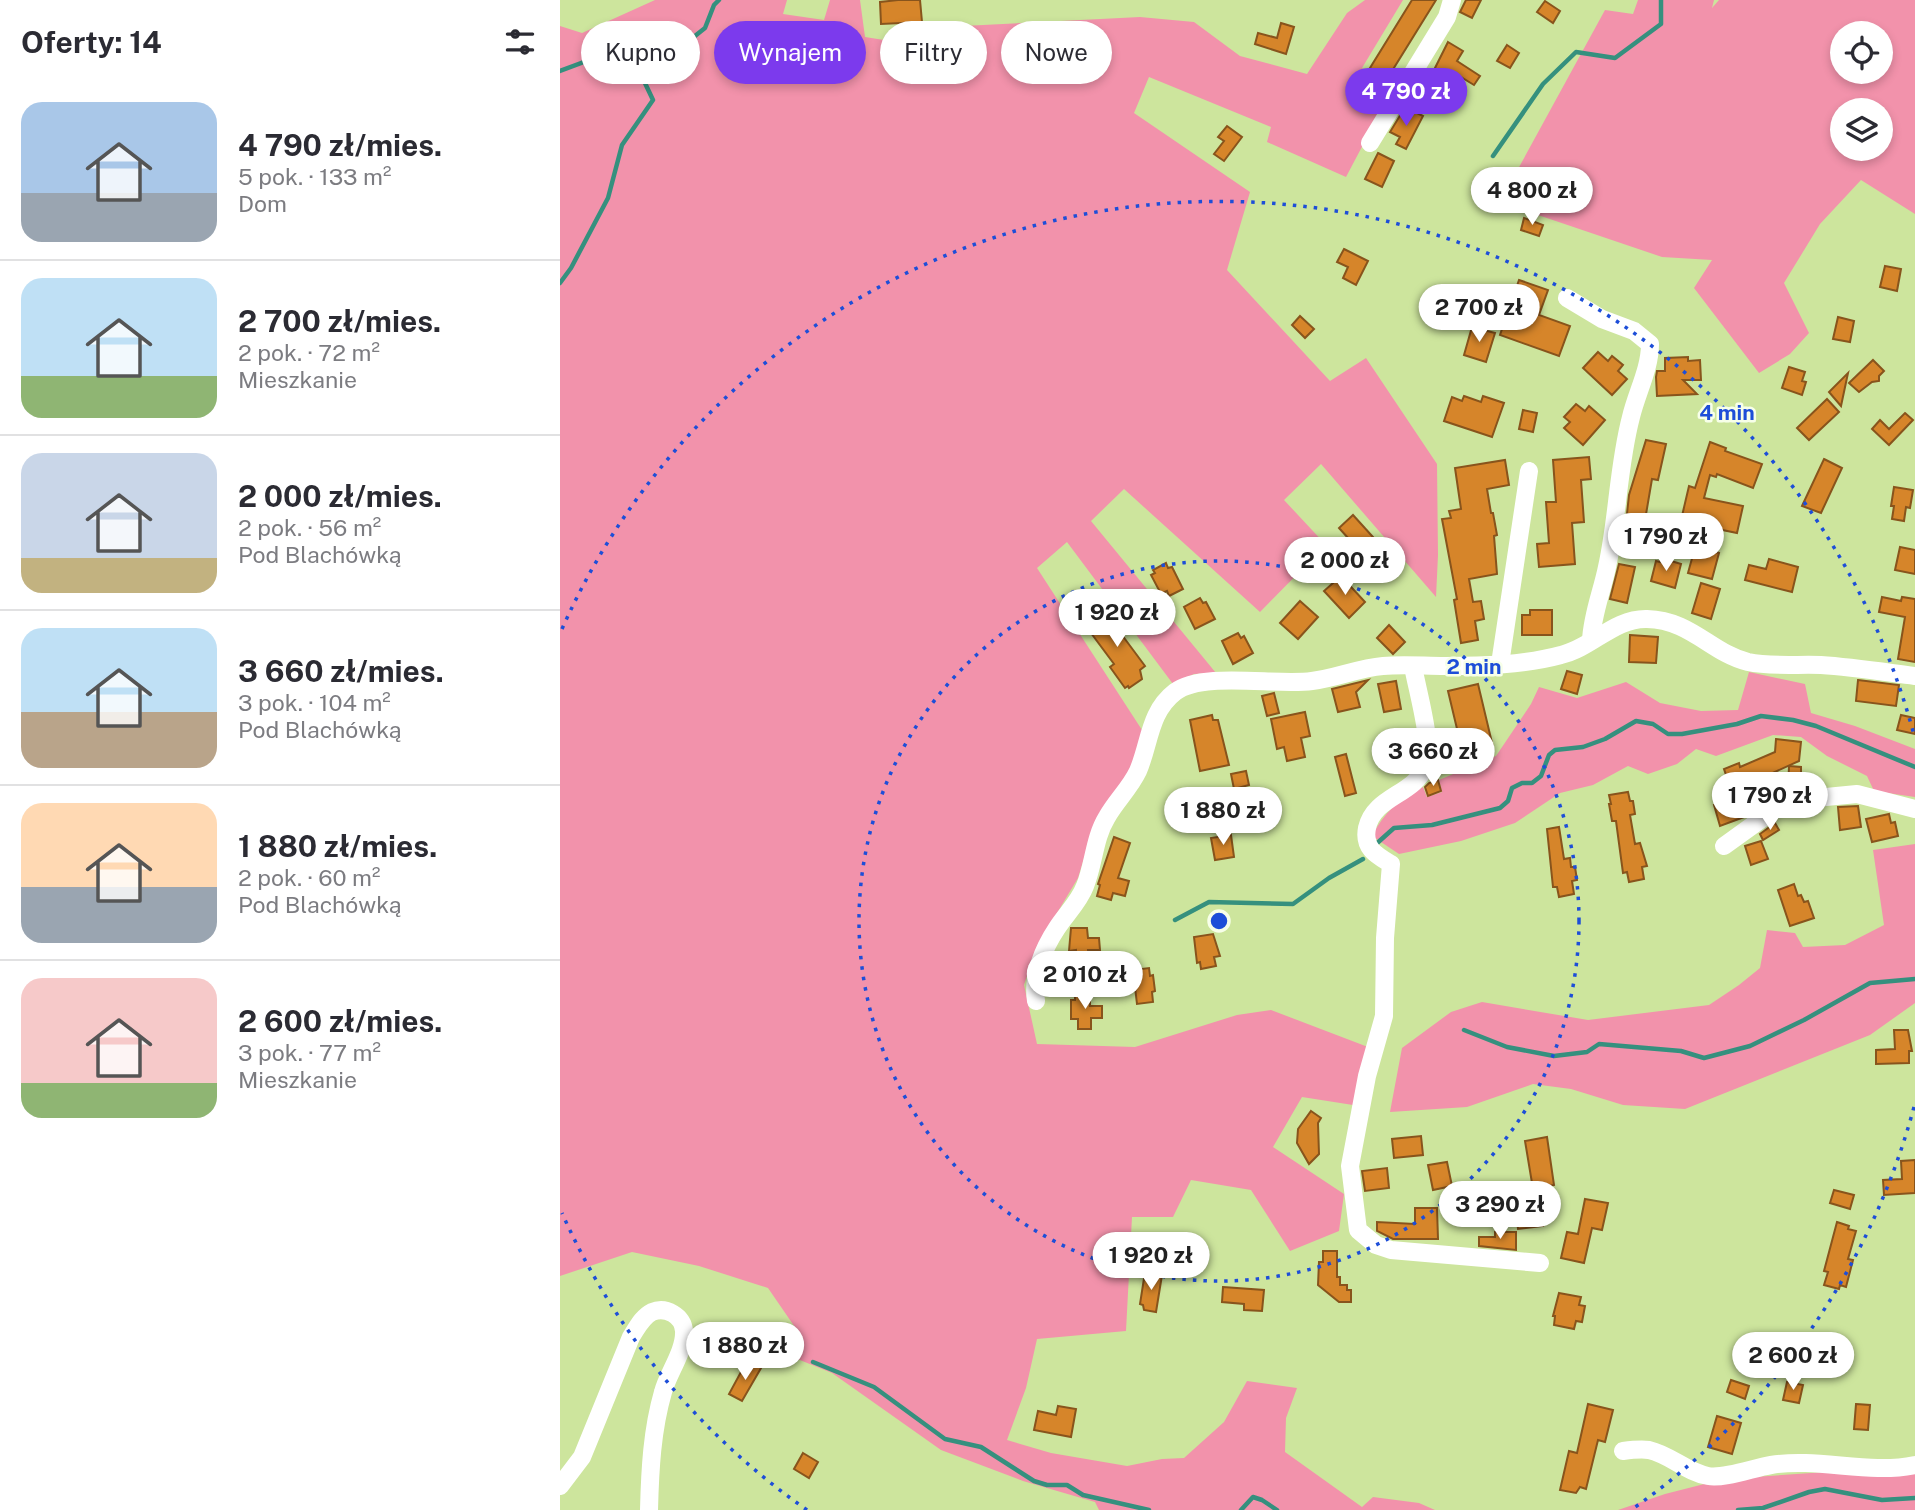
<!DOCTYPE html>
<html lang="pl">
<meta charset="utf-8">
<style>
body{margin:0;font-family:"Public Sans",sans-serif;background:#f7f7f7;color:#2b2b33;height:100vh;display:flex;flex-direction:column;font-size:26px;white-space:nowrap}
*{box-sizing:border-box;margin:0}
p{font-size:23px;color:#7c7c81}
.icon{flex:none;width:38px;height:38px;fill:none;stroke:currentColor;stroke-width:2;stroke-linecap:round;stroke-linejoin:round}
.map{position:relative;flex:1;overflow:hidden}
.panel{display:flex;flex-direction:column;background:#fff;width:560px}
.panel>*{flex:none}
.top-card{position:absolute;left:21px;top:21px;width:665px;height:63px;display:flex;gap:14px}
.controls{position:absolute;left:1270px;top:21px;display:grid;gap:14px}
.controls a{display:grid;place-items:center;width:63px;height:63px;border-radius:50%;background:#fff;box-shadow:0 4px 10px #0003;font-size:35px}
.price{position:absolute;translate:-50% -60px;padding:0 16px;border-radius:24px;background:#fff;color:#222;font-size:23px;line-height:46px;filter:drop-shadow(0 2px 4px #0008)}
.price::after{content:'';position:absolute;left:50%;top:42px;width:21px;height:16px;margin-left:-10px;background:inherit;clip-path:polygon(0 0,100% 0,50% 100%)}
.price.on{background:#7c3aed;color:#fff}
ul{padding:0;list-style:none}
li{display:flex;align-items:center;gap:21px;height:175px;padding:0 21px}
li+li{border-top:2px solid #e1e1e2}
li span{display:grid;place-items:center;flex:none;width:196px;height:140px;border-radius:21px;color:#555}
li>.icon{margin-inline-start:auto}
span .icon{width:84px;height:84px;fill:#fffc;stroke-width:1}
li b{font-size:30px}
h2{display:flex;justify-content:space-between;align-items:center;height:84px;padding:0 21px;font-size:30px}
.chip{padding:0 24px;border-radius:32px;background:#fff;box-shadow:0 4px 10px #0003;font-size:24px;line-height:63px}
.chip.on{background:#7c3aed;color:#fff}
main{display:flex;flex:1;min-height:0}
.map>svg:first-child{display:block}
.green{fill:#f292ab;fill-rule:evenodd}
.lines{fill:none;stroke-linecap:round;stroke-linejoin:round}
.stream{stroke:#35907e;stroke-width:4.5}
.building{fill:#d6852a;stroke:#88541c;stroke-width:2}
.minor{stroke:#fff;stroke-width:18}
.ring{fill:none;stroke:#1d4ed8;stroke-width:3.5;stroke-dasharray:3.5 7}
.centre{fill:#1d4ed8;stroke:#f7ffe9;stroke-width:3.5}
.ring-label{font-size:21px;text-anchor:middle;font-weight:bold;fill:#1d4ed8;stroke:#f7ffe9;stroke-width:5;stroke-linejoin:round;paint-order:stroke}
</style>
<main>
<section class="panel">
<h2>Oferty: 14<svg class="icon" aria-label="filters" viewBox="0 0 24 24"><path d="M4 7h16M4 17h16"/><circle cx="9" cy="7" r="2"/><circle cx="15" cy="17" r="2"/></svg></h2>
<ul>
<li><span style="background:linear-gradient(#a9c7e8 65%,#9aa5b1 0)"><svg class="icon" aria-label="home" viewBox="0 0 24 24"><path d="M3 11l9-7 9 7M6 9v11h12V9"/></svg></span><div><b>4 790 zł/mies.</b><p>5 pok. · 133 m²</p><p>Dom</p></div></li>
<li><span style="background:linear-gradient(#bfe0f5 70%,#8fb573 0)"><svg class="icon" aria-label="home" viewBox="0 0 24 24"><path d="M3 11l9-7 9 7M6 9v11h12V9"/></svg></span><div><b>2 700 zł/mies.</b><p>2 pok. · 72 m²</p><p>Mieszkanie</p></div></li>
<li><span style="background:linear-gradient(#c9d6e8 75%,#c2b280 0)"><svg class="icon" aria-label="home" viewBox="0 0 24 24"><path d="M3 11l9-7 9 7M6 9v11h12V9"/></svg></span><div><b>2 000 zł/mies.</b><p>2 pok. · 56 m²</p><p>Pod Blachówką</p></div></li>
<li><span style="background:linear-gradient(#bfe0f5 60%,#b9a48a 0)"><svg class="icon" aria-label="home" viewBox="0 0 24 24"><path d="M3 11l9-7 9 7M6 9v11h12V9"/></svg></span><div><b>3 660 zł/mies.</b><p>3 pok. · 104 m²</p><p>Pod Blachówką</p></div></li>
<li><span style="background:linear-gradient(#ffd9b3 60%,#9aa5b1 0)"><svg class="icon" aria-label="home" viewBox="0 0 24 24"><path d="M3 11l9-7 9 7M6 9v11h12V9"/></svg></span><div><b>1 880 zł/mies.</b><p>2 pok. · 60 m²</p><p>Pod Blachówką</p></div></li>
<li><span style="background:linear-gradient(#f6c9c9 75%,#8fb573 0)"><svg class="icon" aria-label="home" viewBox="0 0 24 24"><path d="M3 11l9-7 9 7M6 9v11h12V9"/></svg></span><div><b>2 600 zł/mies.</b><p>3 pok. · 77 m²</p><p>Mieszkanie</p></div></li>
</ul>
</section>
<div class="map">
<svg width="1355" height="1510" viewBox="0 0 1355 1510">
<rect width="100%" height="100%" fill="#cde59d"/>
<!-- green -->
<g class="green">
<polygon points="95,0 227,0 223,14 264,20 270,0 300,0 305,37 400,52 403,26 580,17 634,22 680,56 747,74 787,13 805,0 843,0 802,68 833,88 786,177 707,142 711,127 589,77 574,113 690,192 667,270 770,381 806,358 877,464 878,555 876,597 761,464 724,500 766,545 700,612 564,489 531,521 656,673 634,674 613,684 507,542 477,568 582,730 573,766 536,819 518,878 476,948 464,985 477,1044 575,1047 677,1015 711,1010 808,1047 793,1105 742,1097 713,1147 784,1194 779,1231 730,1251 691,1190 631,1180 613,1217 572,1217 566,1331 477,1339 466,1388 447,1440 491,1453 567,1466 602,1459 624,1458 664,1422 687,1381 737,1388 726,1418 725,1452 802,1507 813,1497 859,1503 875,1510 539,1510 535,1502 463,1481 381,1450 272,1373 225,1354 241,1336 208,1288 139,1266 72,1252 0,1276 0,26 22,33"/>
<path d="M1078 0H1154L1152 8 1159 0H1355V214L1301 180 1260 224 1224 283 1249 333 1230 354 1199 373 1134 288 1152 260 1102 257 940 202 1045 10 1073 14ZM1283 33H1321V72H1283ZM1283 110H1321V149H1283Z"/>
<path d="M1189 672 1245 684 1251 713 1295 726 1355 749V797L1314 791 1307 776 1267 756 1241 737 1213 735 1156 756 1136 749 1117 764 1088 774 1068 766 1033 785 1000 793 955 823 901 841 839 854 812 836C823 814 840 797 863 787L867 797 882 792 879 780 936 756 971 704 979 687 1017 698 1066 682 1100 703 1141 711 1178 710Z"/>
<polygon points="1355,844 1355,1003 1310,1035 1125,1109 1063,1105 1011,1089 973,1084 907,1107 830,1112 842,1048 891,1012 922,1002 1028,1020 1149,1005 1179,985 1200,968 1207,930 1235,933 1243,947 1285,945 1324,925 1313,850"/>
<polygon points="1355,1456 1355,1510 1058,1510 1105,1494 1164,1479 1325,1468"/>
</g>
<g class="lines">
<!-- stream -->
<g class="stream">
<polyline points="0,71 40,56 61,57 76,64 106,59 145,28 154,5 159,0"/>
<polyline points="933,156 983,84 1016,52 1055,58 1101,24 1101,0"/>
<polyline points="0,283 11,268 48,198 62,145 93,100 76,64"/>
<polyline points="815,845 834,828 872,825 940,808 948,801 952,788 962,783 972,783 981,776 989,755 995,750 1023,747 1045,739 1076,721 1093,724 1108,734 1122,734 1177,724 1201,716 1233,720 1256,726 1355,767"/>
<polyline points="615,920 649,902 733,904 769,878 803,859"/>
<polyline points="904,1030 947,1047 994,1056 1027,1052 1039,1044 1121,1051 1144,1058 1190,1046 1244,1020 1310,983 1355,979"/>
<polyline points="253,1362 314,1387 385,1439 421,1447 474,1481 487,1485 507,1485 523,1495 589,1510"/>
<polyline points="681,1510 693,1497 702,1500 717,1510"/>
<polyline points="1178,1510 1203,1508 1249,1492 1265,1489 1322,1500 1355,1498"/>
</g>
</g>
<!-- building -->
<g class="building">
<polygon points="338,0 360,0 362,22 321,24 320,2"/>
<polygon points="852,0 876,0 827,79 810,68"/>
<polygon points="906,0 921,0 912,18 900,12"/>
<polygon points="985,1 1000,11 993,23 977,12"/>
<polygon points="721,23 734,27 726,54 695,44 698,33 717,38"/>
<polygon points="888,42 903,51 897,61 920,76 914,85 891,71 887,78 874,70"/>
<polygon points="947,45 959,53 950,68 937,61"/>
<polygon points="853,111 863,116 846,149 836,144 840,137 830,132 841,114 845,115 846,112 851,115"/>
<polygon points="667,126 682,137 664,161 654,154 664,141 658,137"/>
<polygon points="818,153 834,161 822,187 805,179"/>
<polygon points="964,218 983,225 979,236 961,230"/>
<polygon points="784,249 808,261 796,285 783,278 788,267 777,262"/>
<polygon points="1325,266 1341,269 1337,291 1320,287"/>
<polygon points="959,280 988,290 979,315 1010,326 999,356 940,335"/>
<polygon points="740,316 754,329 745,338 732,325"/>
<polygon points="1278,317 1294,321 1290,342 1273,339"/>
<polygon points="912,327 935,333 926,362 904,355"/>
<polygon points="1038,352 1048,361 1052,356 1063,365 1058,371 1067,379 1052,395 1023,368"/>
<polygon points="1128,357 1128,361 1140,360 1141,380 1123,380 1137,394 1097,396 1096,377 1097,371 1105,371 1105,358"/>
<polygon points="1313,360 1324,371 1319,376 1319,381 1312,382 1299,392 1289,383"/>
<polygon points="1229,367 1245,372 1242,381 1246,382 1242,395 1222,388"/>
<polygon points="1288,373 1281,406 1269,392"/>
<polygon points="904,396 921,402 923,396 944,403 932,437 884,421 892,397 902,401"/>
<polygon points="1267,399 1279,412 1249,440 1237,428"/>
<polygon points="1016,404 1025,411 1029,406 1045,420 1023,445 1004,428 1010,422 1004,417"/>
<polygon points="963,410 977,413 973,432 959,429"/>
<polygon points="1345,413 1353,420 1329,445 1312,429 1320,420 1329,429"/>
<polygon points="1086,440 1106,444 1098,480 1092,479 1084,526 1066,523 1069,495"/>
<polygon points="1150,442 1166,448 1165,451 1202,464 1193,488 1157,474 1156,477 1150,475 1144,498 1183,506 1177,533 1148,527 1149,550 1159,553 1152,579 1128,573 1142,522 1122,516 1129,486 1135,488"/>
<polygon points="1029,457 1031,479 1021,480 1024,522 1012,523 1015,564 979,567 977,544 989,543 986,502 996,502 993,460"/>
<polygon points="1264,459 1282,468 1261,513 1242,506"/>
<polygon points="945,460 949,485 927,489 931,513 933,513 937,535 934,536 937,574 909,579 913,602 921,601 924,619 915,621 918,640 901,643 894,600 897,599 882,519 891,518 889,511 901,509 895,468"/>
<polygon points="1334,487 1353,490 1350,508 1346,507 1344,521 1332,519 1334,506 1331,506"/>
<polygon points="793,515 822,547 808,560 779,528"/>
<polygon points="1340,547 1355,550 1355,574 1335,570"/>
<polygon points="1101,558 1121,564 1115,588 1091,581 1096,561 1100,562"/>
<polygon points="1209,559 1238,567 1232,592 1185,580 1189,565 1206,569"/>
<polygon points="606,563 608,568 612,567 623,589 609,596 607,591 601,594 591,575 595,573 593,570"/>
<polygon points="1059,564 1075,567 1067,603 1050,599"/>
<polygon points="781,576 805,602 789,618 764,591"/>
<polygon points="1141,583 1160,589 1151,619 1132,613"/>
<polygon points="1322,597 1341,601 1342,597 1355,599 1355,662 1338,659 1345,617 1319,612"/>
<polygon points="640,598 643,603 646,602 655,619 635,629 624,607"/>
<polygon points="740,601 758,617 738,639 720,623"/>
<polygon points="548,608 566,632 562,635 585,666 580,670 582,679 569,688 568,686 565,688 550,667 554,664 531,633 535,630 530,622"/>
<polygon points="970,610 992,610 992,635 962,635 962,615 970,615"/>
<polygon points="829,625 845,642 833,654 817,638"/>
<polygon points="678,633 681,638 684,636 693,653 673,664 662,641"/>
<polygon points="1070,635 1098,637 1096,663 1069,662"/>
<polygon points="1007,671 1022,675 1017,694 1001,689"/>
<polygon points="808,680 796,692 800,707 778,712 772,689"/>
<polygon points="1298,680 1339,685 1336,706 1296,701"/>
<polygon points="836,681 841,709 824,712 818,684"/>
<polygon points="918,684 933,747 903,754 888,691"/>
<polygon points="714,693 719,713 707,716 702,696"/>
<polygon points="745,712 750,736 741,738 745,757 727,761 724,747 717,749 711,719"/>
<polygon points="652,715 653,720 658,720 669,765 640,771 630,720"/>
<polygon points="1341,715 1355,718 1355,734 1337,730"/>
<polygon points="1216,739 1241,742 1239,761 1186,785 1195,810 1184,817 1160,826 1154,805 1174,798 1164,769 1179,763 1180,767 1215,752"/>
<polygon points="847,746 851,766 834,770 831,749"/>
<polygon points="786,754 796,793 785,796 775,757"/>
<polygon points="1229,766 1241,767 1241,788 1228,790"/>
<polygon points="686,771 689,785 674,789 671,774"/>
<polygon points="878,780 881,791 868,796 865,787 869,783"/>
<polygon points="1068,792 1070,801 1073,801 1075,814 1070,815 1075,844 1080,843 1087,866 1082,867 1084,879 1069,882 1067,872 1063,873 1056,821 1052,821 1049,804 1051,804 1049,795"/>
<polygon points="1298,806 1301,827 1280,830 1278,807"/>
<polygon points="1329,814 1331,823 1335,822 1338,836 1312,842 1306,819"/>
<polygon points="1215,823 1219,830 1203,840 1200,834"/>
<polygon points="999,827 1004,859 1010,858 1011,867 1015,867 1017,880 1012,881 1014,894 999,897 997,887 993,887 987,829"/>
<polygon points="671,835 674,857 655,860 651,838"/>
<polygon points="554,837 570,843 558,878 569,881 565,896 553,893 551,900 537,896 540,885 538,884"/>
<polygon points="1201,841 1208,859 1191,865 1185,846"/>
<polygon points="1234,884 1238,896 1241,895 1244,902 1248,901 1254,918 1230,926 1218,890"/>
<polygon points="511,928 527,928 528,938 539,938 540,950 528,950 529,960 516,961 516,950 509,951"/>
<polygon points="653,934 660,956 654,957 656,966 641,969 640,962 637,963 634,937"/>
<polygon points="589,968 590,976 593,975 595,991 592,992 593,1002 577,1004 573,970"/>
<polygon points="515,995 530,995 530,1006 542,1006 542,1018 531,1018 531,1029 518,1029 518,1019 511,1019 511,1000 515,1000"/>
<polygon points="1334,1030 1348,1030 1352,1051 1349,1051 1349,1063 1316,1064 1316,1050 1335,1049"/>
<polygon points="751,1111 761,1118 758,1123 759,1154 749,1164 737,1143 738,1129"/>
<polygon points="861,1136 863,1155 834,1158 832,1139"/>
<polygon points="987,1137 994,1185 973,1189 965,1141"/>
<polygon points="1355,1160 1355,1193 1324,1195 1323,1180 1342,1179 1341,1161"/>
<polygon points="887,1162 892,1186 873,1190 868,1165"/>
<polygon points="827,1168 829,1188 805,1191 802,1171"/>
<polygon points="1274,1190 1294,1195 1290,1209 1270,1203"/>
<polygon points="1025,1199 1048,1203 1042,1230 1032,1228 1024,1263 1001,1258 1007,1232 1018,1234"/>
<polygon points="855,1208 877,1208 878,1239 833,1239 817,1231 817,1222 855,1224"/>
<polygon points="981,1208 983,1226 958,1229 956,1211"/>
<polygon points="1277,1222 1289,1226 1288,1229 1296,1231 1288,1259 1293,1260 1286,1287 1280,1285 1279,1289 1264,1285 1268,1272 1264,1271"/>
<polygon points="935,1232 956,1232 956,1250 919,1246 919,1237 935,1237"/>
<polygon points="763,1251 777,1251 777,1277 780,1277 780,1285 787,1285 787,1290 791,1290 791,1302 779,1302 758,1285 759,1262 763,1262"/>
<polygon points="585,1272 602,1275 596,1312 584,1310 583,1305 580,1304"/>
<polygon points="663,1287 704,1290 702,1311 684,1310 684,1304 662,1302"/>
<polygon points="999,1293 1021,1297 1019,1305 1025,1306 1022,1322 1016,1321 1014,1329 994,1325 995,1316 993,1316"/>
<polygon points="191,1362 201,1368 182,1401 169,1394 182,1370 186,1372"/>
<polygon points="1171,1380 1189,1386 1185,1399 1167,1392"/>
<polygon points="1227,1382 1243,1385 1239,1403 1223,1400"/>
<polygon points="1028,1404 1053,1410 1045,1442 1038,1440 1026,1489 1020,1487 1016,1493 1000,1490 1009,1451 1017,1453"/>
<polygon points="1296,1404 1310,1405 1308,1430 1294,1429"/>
<polygon points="498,1406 516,1409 511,1437 474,1430 478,1411 496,1415"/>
<polygon points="1157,1416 1181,1423 1172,1454 1148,1447"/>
<polygon points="243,1453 258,1462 249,1478 234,1469"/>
</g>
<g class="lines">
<!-- minor -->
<g class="minor">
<polyline points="810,143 887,17 892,0"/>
<path d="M1007 298 1042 319 1074 331 1090 344C1090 369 1077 392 1071 417 1058 466 1058 517 1047 567 1042 592 1032 615 1031 641"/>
<polyline points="940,664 969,471"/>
<path d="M853 666C857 690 874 746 865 767 854 795 814 796 807 828 803 848 816 855 831 864L825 938 824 1016 807 1076 790 1166 798 1230 816 1245 831 1250 980 1263"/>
<polyline points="1164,846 1218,807 1235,800 1297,794 1355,809"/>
<path d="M476 1001C472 976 483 949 497 928 506 914 519 902 525 886 534 864 534 838 547 817 556 801 570 788 578 771 590 743 589 712 615 692 643 671 716 686 752 681 776 678 799 668 823 666 843 664 864 666 885 666 923 666 964 665 1001 655 1032 648 1054 618 1087 619 1131 620 1151 653 1188 662 1211 667 1238 664 1261 665 1292 667 1324 672 1355 676"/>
<path d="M1063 1451C1071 1450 1081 1449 1089 1450 1111 1455 1126 1472 1148 1476 1164 1479 1193 1468 1211 1465 1258 1457 1308 1475 1355 1465"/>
<path d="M0 1486 22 1457 71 1337C77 1328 82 1317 92 1312 106 1306 123 1316 124 1331 125 1351 108 1373 103 1392 92 1430 90 1470 89 1510"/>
</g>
</g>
<!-- distance rings -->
<g class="ring">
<circle cx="659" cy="921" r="360"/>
<path d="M1354 1107A719 719 0 0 1 1071 1510M247 1510A719 719 0 0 1 2 1213M2 629A719 719 0 0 1 1354 735"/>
</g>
<circle cx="659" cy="921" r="10" class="centre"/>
<g class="ring-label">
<text x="1167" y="420">4 min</text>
<text x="914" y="674">2 min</text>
</g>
</svg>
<div class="controls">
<a><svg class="icon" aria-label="locate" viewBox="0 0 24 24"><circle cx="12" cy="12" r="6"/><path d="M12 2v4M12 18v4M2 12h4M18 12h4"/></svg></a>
<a><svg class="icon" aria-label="layers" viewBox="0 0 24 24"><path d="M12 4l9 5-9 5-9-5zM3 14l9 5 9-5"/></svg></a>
</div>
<b class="price on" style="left:846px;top:128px">4 790 zł</b>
<b class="price" style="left:972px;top:227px">4 800 zł</b>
<b class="price" style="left:919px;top:344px">2 700 zł</b>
<b class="price" style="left:1106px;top:573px">1 790 zł</b>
<b class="price" style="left:785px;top:597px">2 000 zł</b>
<b class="price" style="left:557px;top:649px">1 920 zł</b>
<b class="price" style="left:873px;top:788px">3 660 zł</b>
<b class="price" style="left:1210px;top:832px">1 790 zł</b>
<b class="price" style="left:663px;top:847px">1 880 zł</b>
<b class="price" style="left:525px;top:1011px">2 010 zł</b>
<b class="price" style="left:940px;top:1241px">3 290 zł</b>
<b class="price" style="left:591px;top:1292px">1 920 zł</b>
<b class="price" style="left:185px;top:1382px">1 880 zł</b>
<b class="price" style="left:1233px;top:1392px">2 600 zł</b>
<div class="top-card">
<a class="chip">Kupno</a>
<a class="chip on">Wynajem</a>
<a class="chip">Filtry</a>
<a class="chip">Nowe</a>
</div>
</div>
</main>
